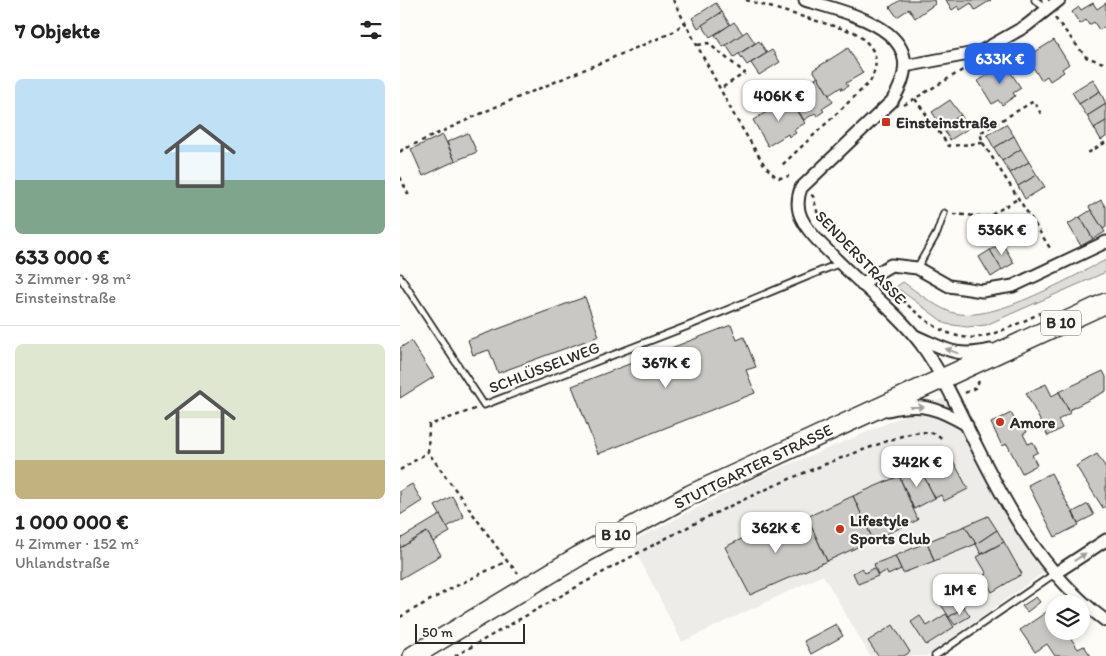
<!DOCTYPE html>
<html lang="de">
<meta charset="utf-8">
<style>
body{margin:0;font-family:Itim,sans-serif;background:#f6f6f6;color:#222;height:100vh;display:flex;flex-direction:column;font-size:19px;white-space:nowrap}
*{box-sizing:border-box;margin:0}
p{font-size:16px;color:#767676}
.icon{flex:none;width:28px;height:28px;fill:none;stroke:currentColor;stroke-width:2;stroke-linecap:round;stroke-linejoin:round}
.map{position:relative;flex:1;overflow:hidden}
.side{display:flex;flex-direction:column;background:#fff;width:400px}
.side>*{flex:none}
.buttons{position:absolute;left:645px;top:595px;display:grid;gap:10px}
.buttons a{display:grid;place-items:center;width:45px;height:45px;border-radius:50%;background:#fff;box-shadow:0 2px 8px #0003;font-size:25px}
.scale{position:absolute;left:15px;bottom:12px;width:110px;box-sizing:border-box;padding-left:5px;border:2px solid #2b2b2b;border-top:0;font-size:14px;line-height:18px;white-space:nowrap;color:#2b2b2b;-webkit-text-stroke:4px #fdfcf7;paint-order:stroke}
.price{position:absolute;translate:-50% -42px;padding:0 11px;border-radius:10px;background:#fff;color:#222;font-size:16px;line-height:32px;filter:drop-shadow(0 1px 2px #0008)}
.price::after{content:'';position:absolute;left:50%;top:30px;width:15px;height:11px;margin-left:-8px;background:inherit;clip-path:polygon(0 0,100% 0,50% 100%)}
.price.current{background:#2563eb;color:#fff}
ul{padding:0;list-style:none}
li{display:grid;align-content:center;gap:10px;height:265px;padding:0 15px}
li+li{border-top:1px solid #e0e0e0}
li span{display:grid;place-items:center;height:155px;border-radius:8px;color:#555}
li>.icon{margin-inline-start:auto}
span .icon{width:90px;height:90px;fill:#fffc;stroke-width:1}
li b{font-size:21px}
h2{display:flex;justify-content:space-between;align-items:center;height:60px;padding:0 15px;font-size:21px}
main{display:flex;flex:1;min-height:0}
.map>svg:first-child{display:block}
.built{fill:#edece8}
.green{fill:#dfdeda;stroke:#858482}
.building{fill:#c9c8c4;stroke:#2b2b2b}
.lines{fill:none;stroke-linecap:round;stroke-linejoin:round}
.lane-casing{stroke:#2b2b2b;stroke-width:9}
.street-casing{stroke:#2b2b2b;stroke-width:15}
.primary-casing{stroke:#2b2b2b;stroke-width:22}
.path{stroke:#2b2b2b;stroke-width:2.5;stroke-dasharray:4 4;stroke-linecap:butt}
.lane{stroke:#fdfcf7;stroke-width:5.5}
.street{stroke:#fdfcf7;stroke-width:11}
.primary{stroke:#fdfcf7;stroke-width:19}
.oneway{fill:#9e9e9b}
.poi-dot{fill:#c8321e;stroke:#fdfcf7;stroke-width:2}
.labels{text-anchor:middle;stroke-width:4.5;stroke-linejoin:round;paint-order:stroke}
.shield{fill:#fdfcf7;stroke:#6a6a68;stroke-width:1}
.shield-label{font-size:15px;font-weight:bold;fill:#2b2b2b}
.poi-label{font-size:16px;font-weight:bold;fill:#2b2b2b;stroke:#fdfcf7;text-anchor:start}
.street-label{font-size:16px;fill:#2b2b2b;stroke:#fdfcf7}
</style>
<main>
<section class="side">
<h2>7 Objekte<svg class="icon" aria-label="filters" viewBox="0 0 24 24"><path d="M4 7h16M4 17h16"/><circle cx="9" cy="7" r="2"/><circle cx="15" cy="17" r="2"/></svg></h2>
<ul>
<li><span style="background:linear-gradient(#bfe0f5 65%,#7fa58c 0)"><svg class="icon" aria-label="home" viewBox="0 0 24 24"><path d="M3 11l9-7 9 7M6 9v11h12V9"/></svg></span><div><b>633 000 €</b><p>3 Zimmer · 98 m²</p><p>Einsteinstraße</p></div></li>
<li><span style="background:linear-gradient(#dfe7d0 75%,#c2b280 0)"><svg class="icon" aria-label="home" viewBox="0 0 24 24"><path d="M3 11l9-7 9 7M6 9v11h12V9"/></svg></span><div><b>1 000 000 €</b><p>4 Zimmer · 152 m²</p><p>Uhlandstraße</p></div></li>
</ul>
</section>
<div class="map">
<svg width="706" height="656" viewBox="0 0 706 656">
<rect width="100%" height="100%" fill="#fdfcf7"/>
<filter id="ink" filterUnits="userSpaceOnUse"><feTurbulence type="fractalNoise" baseFrequency=".02" numOctaves="2"/><feDisplacementMap in="SourceGraphic" scale="10" xChannelSelector="R" yChannelSelector="G"/><feConvolveMatrix kernelMatrix="1 2 1 2 8 2 1 2 1" color-interpolation-filters="sRGB"/></filter>
<g filter="url(#ink)">
<!-- built -->
<polygon class="built" points="548,396 647,570 527,656 470,656 423,575 282,642 231,542 356,478 458,436"/>
<!-- green -->
<path class="green" d="M706 260V272L586 325 567 327 546 324 496 287 503 282C517 292 532 304 548 311 587 328 670 277 706 260Z"/>
<!-- building -->
<g class="building">
<polygon points="500,0 534,0 535,4 515,18 509,9 497,17 490,7"/>
<polygon points="546,0 591,0 575,10 571,3 560,10 558,6 552,10"/>
<polygon points="316,3 322,12 298,28 292,18"/>
<polygon points="693,3 697,9 706,3 706,26 699,30 694,22 689,25 686,20 680,24 672,12 679,7 681,10"/>
<polygon points="322,12 330,25 310,37 302,25"/>
<polygon points="334,22 343,34 323,47 315,35"/>
<polygon points="347,31 355,43 334,57 326,45"/>
<polygon points="654,40 669,64 662,69 664,72 650,81 647,76 641,80 627,57"/>
<polygon points="359,41 367,53 347,65 339,54"/>
<polygon points="448,48 463,73 446,83 448,86 442,90 441,87 429,95 413,70"/>
<polygon points="372,50 380,62 359,75 351,63"/>
<polygon points="605,64 621,88 613,93 615,96 602,105 598,100 592,104 578,81"/>
<polygon points="418,77 433,102 422,109 424,111 417,116 415,113 404,120 389,96"/>
<polygon points="693,79 700,91 679,104 672,92"/>
<polygon points="700,91 706,104 687,116 679,104"/>
<polygon points="390,98 405,123 394,130 396,133 389,137 388,134 368,146 353,120"/>
<polygon points="550,100 561,115 542,127 532,112"/>
<polygon points="706,104 706,121 694,128 687,116"/>
<polygon points="561,115 569,128 550,140 542,127"/>
<polygon points="706,121 706,137 701,140 694,128"/>
<polygon points="606,124 614,136 594,148 587,135"/>
<polygon points="68,133 77,152 55,161 47,142"/>
<polygon points="43,135 55,161 23,176 11,149"/>
<polygon points="614,136 621,149 602,161 594,148"/>
<polygon points="621,149 629,162 610,173 602,161"/>
<polygon points="629,162 637,175 618,186 610,173"/>
<polygon points="637,175 645,187 625,199 618,186"/>
<polygon points="701,200 706,208 706,227 703,229 689,207"/>
<polygon points="691,210 705,232 693,239 680,217"/>
<polygon points="680,217 693,239 681,246 668,224"/>
<polygon points="602,243 614,263 602,270 590,250"/>
<polygon points="590,250 602,270 591,277 579,257"/>
<polygon points="185,297 199,336 98,373 89,350 73,355 68,340"/>
<polygon points="331,325 337,340 344,337 356,367 346,370 355,393 198,454 172,386"/>
<polygon points="11,341 34,377 0,398 0,348"/>
<polygon points="703,371 706,377 706,391 669,410 659,392"/>
<polygon points="646,384 652,396 659,392 670,413 658,420 662,428 648,436 626,393"/>
<polygon points="611,413 618,426 623,424 627,432 623,434 628,444 633,442 638,452 632,455 637,465 622,473 607,444 602,446 591,423"/>
<polygon points="548,451 568,489 544,501 541,495 535,498 519,467"/>
<polygon points="697,454 706,468 706,506 703,508 676,466"/>
<polygon points="519,467 535,498 514,509 499,476"/>
<polygon points="651,473 679,525 655,537 628,485"/>
<polygon points="499,476 518,520 473,540 453,496"/>
<polygon points="12,484 22,501 0,515 0,491"/>
<polygon points="52,496 64,517 47,527 35,506"/>
<polygon points="453,496 473,540 427,561 407,517"/>
<polygon points="688,504 694,515 678,523 673,512"/>
<polygon points="40,515 50,532 33,542 27,532 0,548 0,539"/>
<polygon points="588,516 597,530 576,544 565,526"/>
<polygon points="407,517 427,561 350,595 325,547 381,520 394,523"/>
<polygon points="565,526 576,544 534,561 527,542"/>
<polygon points="597,530 604,542 581,554 576,544"/>
<polygon points="27,532 41,555 0,579 0,548"/>
<polygon points="527,542 534,561 503,573 495,556"/>
<polygon points="604,542 622,574 592,592 583,576 587,574 577,557"/>
<polygon points="495,556 501,569 488,575 486,571 478,575 474,564"/>
<polygon points="462,568 465,573 474,568 478,576 458,584 453,573"/>
<polygon points="553,588 564,607 549,617 537,598"/>
<polygon points="636,597 640,602 627,612 622,606"/>
<polygon points="564,607 570,616 555,625 549,617"/>
<polygon points="648,611 654,620 654,631 666,631 678,649 684,646 691,656 655,656 647,644 635,652 620,630"/>
<polygon points="546,614 554,627 526,645 511,622 520,616 527,626"/>
<polygon points="436,624 443,636 411,654 404,641"/>
<polygon points="493,625 510,652 504,656 478,656 468,641"/>
</g>
<g class="lines">
<defs>
<g id="lane">
<polyline points="635,0 648,10"/>
<polyline points="645,0 648,10"/>
<polyline points="517,268 537,233 544,213"/>
<polyline points="0,277 84,405 293,324 440,263"/>
<polyline points="535,656 654,574"/>
</g>
<g id="street">
<path d="M405 0C455 15 536 32 492 101L401 188C397 199 397 211 403 221 409 233 420 243 430 253 458 283 496 311 521 344 541 372 555 402 570 433 605 504 641 573 706 621"/>
<polyline points="505,66 580,52 626,26 659,0"/>
<polyline points="462,285 474,275 491,265 517,268 549,286 582,291 613,286 706,242"/>
<path d="M515 336C546 349 555 358 590 350"/>
<path d="M488 410C522 402 538 408 567 425"/>
<polyline points="654,574 706,540"/>
</g>
<polyline id="primary" points="13,656 179,556 290,495 706,303"/>
</defs>
<!-- lane casing -->
<use href="#lane" class="lane-casing"/>
<!-- street casing -->
<use href="#street" class="street-casing"/>
<!-- primary casing -->
<use href="#primary" class="primary-casing"/>
<!-- path -->
<g class="path">
<polyline points="273,0 334,115 365,166 376,177 380,178 389,176"/>
<path d="M346 0 454 32C474 46 482 58 470 82L381 166"/>
<polyline points="655,18 686,57 706,64"/>
<polyline points="298,45 308,43 345,73 320,89"/>
<polyline points="515,99 549,146 583,143"/>
<polyline points="504,105 566,68"/>
<polyline points="641,114 634,101 580,133 583,143 650,248"/>
<polyline points="0,152 2,150 93,108 257,39 273,32 285,22"/>
<polyline points="688,153 706,142"/>
<polyline points="0,177 10,198"/>
<polyline points="411,195 413,196 418,215 466,266"/>
<polyline points="553,214 588,217 619,198"/>
<path d="M484 284C515 310 547 350 592 334 610 328 628 319 645 311"/>
<polyline points="565,393 575,388 579,381"/>
<polyline points="75,409 29,425 28,452 107,561 118,573"/>
<polyline points="0,470 28,452"/>
<polyline points="0,617 52,588 107,561"/>
<path d="M55 656C188 581 318 502 463 450 482 444 529 420 543 440"/>
</g>
<!-- lane -->
<use href="#lane" class="lane"/>
<!-- street -->
<use href="#street" class="street"/>
<!-- primary -->
<use href="#primary" class="primary"/>
</g>
<!-- one-way arrows -->
<defs><path id="oneway-solid" d="M-6-.8H1V-3.2L6.5 0L1 3.2V.8H-6Z" transform="scale(1.25)"/></defs>
<g class="oneway">
<use href="#oneway-solid" transform="translate(552 351) rotate(-160)"/>
<use href="#oneway-solid" transform="translate(517 407)"/>
<use href="#oneway-solid" transform="translate(680 557) rotate(-33)"/>
</g>
</g>
<!-- markers -->
<g class="poi-dot">
<rect x="481" y="117" width="10" height="10" rx="2.5"/>
<circle cx="600" cy="422" r="5"/>
<circle cx="440" cy="529" r="5"/>
</g>
<g class="labels">
<!-- shield labels -->
<g class="shield">
<rect x="641" y="310.5" width="40" height="25" rx="4"/>
<rect x="196" y="522.5" width="40" height="25" rx="4"/>
</g>
<g class="shield-label">
<text x="661" y="328">B 10</text>
<text x="216" y="540">B 10</text>
</g>
<!-- poi labels -->
<g class="poi-label">
<text x="496" y="128">Einsteinstraße</text>
<text x="610" y="428">Amore</text>
<text x="450" y="526">Lifestyle<tspan x="450" dy="18">Sports Club</tspan></text>
</g>
<!-- street labels -->
<g class="street-label">
<text transform="translate(461 257) rotate(46)" y="6">SENDERSTRASSE</text>
<text transform="translate(144 367) rotate(-21)" y="6">SCHLÜSSELWEG</text>
<text transform="translate(353 466) rotate(-26)" y="6">STUTTGARTER STRASSE</text>
</g>
</g>
</svg>
<div class="buttons">
<a><svg class="icon" aria-label="layers" viewBox="0 0 24 24"><path d="M12 4l9 5-9 5-9-5zM3 14l9 5 9-5"/></svg></a>
</div>
<div class="scale">50 m</div>
<b class="price current" style="left:600px;top:85px">633K €</b>
<b class="price" style="left:379px;top:122px">406K €</b>
<b class="price" style="left:602px;top:256px">536K €</b>
<b class="price" style="left:266px;top:389px">367K €</b>
<b class="price" style="left:517px;top:488px">342K €</b>
<b class="price" style="left:376px;top:554px">362K €</b>
<b class="price" style="left:560px;top:616px">1M €</b>
</div>
</main>
